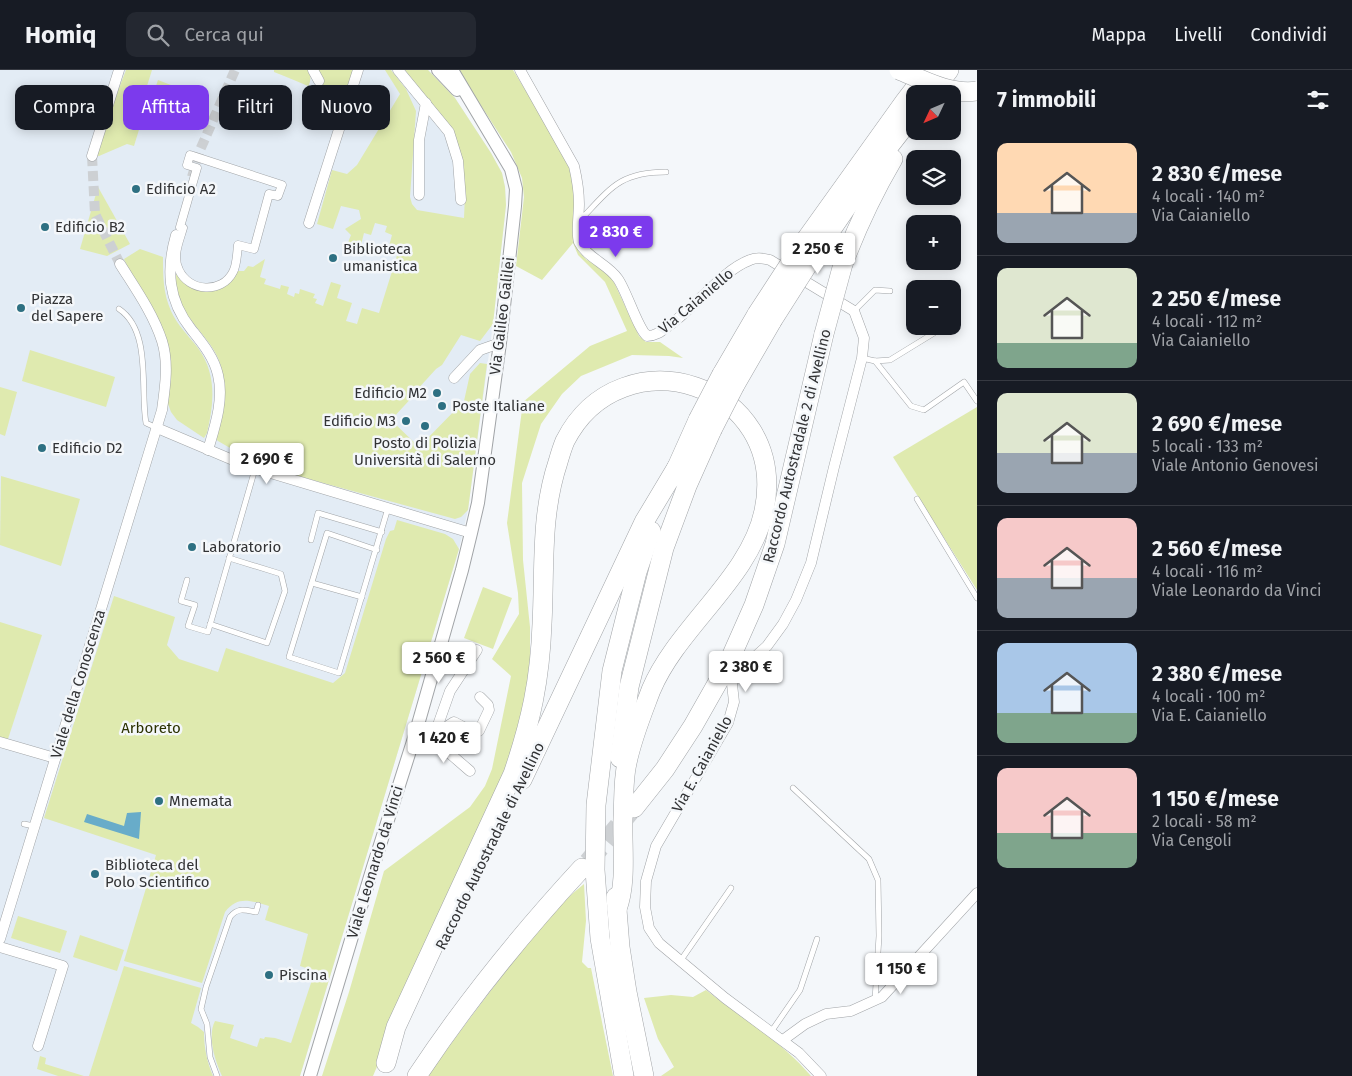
<!DOCTYPE html>
<html lang="it">
<meta charset="utf-8">
<style>
body{margin:0;font-family:"Fira Sans",sans-serif;background:#242831;color:#f1f3f6;height:100vh;display:flex;flex-direction:column;font-size:19px;white-space:nowrap}
*{box-sizing:border-box;margin:0}
p{font-size:16px;color:#9ea1a6}
.icon{flex:none;width:28px;height:28px;fill:none;stroke:currentColor;stroke-width:2;stroke-linecap:round;stroke-linejoin:round}
.map{position:relative;flex:1;overflow:hidden}
.sheet{display:flex;flex-direction:column;background:#171b24;width:375px}
.sheet>*{flex:none}
.top-card{position:absolute;left:15px;top:15px;width:475px;height:45px;display:flex;gap:10px}
.needle{width:32px;rotate:226deg}
.buttons{position:absolute;left:906px;top:15px;display:grid;gap:10px}
.buttons a{display:grid;place-items:center;width:55px;height:55px;border-radius:10px;background:#171b24;box-shadow:0 2px 12px #0003;font-size:25px}
.price{position:absolute;translate:-50% -42px;padding:0 11px;border-radius:5px;background:#fff;color:#222;font-size:16px;line-height:32px;filter:drop-shadow(0 1px 2px #0008)}
.price::after{content:'';position:absolute;left:50%;top:30px;width:15px;height:11px;margin-left:-8px;background:inherit;clip-path:polygon(0 0,100% 0,50% 100%)}
.price.on{background:#7c3aed;color:#fff}
ul{padding:0;list-style:none}
li{display:flex;align-items:center;gap:15px;height:125px;padding:0 20px}
li+li{border-top:1px solid #363941}
li span{display:grid;place-items:center;flex:none;width:140px;height:100px;border-radius:10px;color:#555}
li>.icon{margin-inline-start:auto}
span .icon{width:60px;height:60px;fill:#fffc;stroke-width:1}
li b{font-size:21px}
h2{display:flex;justify-content:space-between;align-items:center;height:60px;padding:0 20px;font-size:21px}
.chip{padding:0 18px;border-radius:10px;background:#171b24;box-shadow:0 2px 12px #0003;font-size:18px;line-height:45px}
.chip.on{background:#7c3aed;color:#fff}
header{display:flex;align-items:center;gap:30px;box-sizing:border-box;height:70px;padding:0 25px;background:#171b24;border-bottom:1px solid #363941}
header strong{font-size:24px}
nav{display:flex;gap:28px;margin-inline-start:auto;font-size:18px}
.search{width:350px;height:45px;background:#242831;display:flex;align-items:center;gap:12px;box-sizing:border-box;padding:0 18px;border-radius:10px;color:#9ea1a6;font-size:19px}
main{display:flex;flex:1;min-height:0}
.map>svg:first-child{display:block}
.built{fill:#e3ecf5}
.green{fill:#dfeaaf}
.water{fill:#68acc9}
.lines{fill:none;stroke-linecap:round;stroke-linejoin:round}
.minor-tunnel{stroke:#cdd0d3;stroke-width:10;stroke-dasharray:10 5;stroke-linecap:butt}
.motorway-tunnel{stroke:#cdd0d3;stroke-width:19;stroke-dasharray:19 9;stroke-linecap:butt}
.service-casing{stroke:#a1a4a7;stroke-width:6}
.pedestrian-casing{stroke:#a1a4a7;stroke-width:9}
.minor-casing{stroke:#a1a4a7;stroke-width:11}
.tertiary-casing{stroke:#a1a4a7;stroke-width:14}
.motorway-casing{stroke:#a1a4a7;stroke-width:20}
.service{stroke:#fff;stroke-width:5}
.pedestrian{stroke:#fff;stroke-width:8}
.minor{stroke:#fff;stroke-width:10}
.tertiary{stroke:#fff;stroke-width:12}
.motorway{stroke:#fff;stroke-width:19}
.motorway-bridge-casing{stroke:#a1a4a7;stroke-width:20;stroke-linecap:butt}
.motorway-bridge{stroke:#fff;stroke-width:19}
.poi-dot{fill:#2e7082;stroke:#f4f7fa;stroke-width:2}
.labels{text-anchor:middle;stroke-width:5;stroke-linejoin:round;paint-order:stroke}
.poi-label{font-size:15px;fill:#323335;stroke:#f4f7fa;text-anchor:start}
.street-label{font-size:15px;fill:#323335;stroke:#f4f7fa}
.park-label{font-size:15px;fill:#2b3101;stroke:#f4f7fa}
</style>
<header>
<strong>Homiq</strong>
<div class="search"><svg class="icon" aria-label="search" viewBox="0 0 24 24"><circle cx="10" cy="10" r="6"/><path d="M15 15l6 6"/></svg>Cerca qui</div>
<nav><a>Mappa</a><a>Livelli</a><a>Condividi</a></nav>
</header>
<main>
<div class="map">
<svg width="977" height="1006" viewBox="0 0 977 1006">
<rect width="100%" height="100%" fill="#f4f7fa"/>
<!-- built -->
<polygon class="built" points="0,0 428,0 455,28 491,83 502,103 505,117 506,135 493,254 468,440 459,479 300,1006 0,1006"/>
<!-- green -->
<g class="green">
<polygon points="126,0 152,0 137,48 142,50 134,76 127,74 99,86 97,86 111,39"/>
<path d="M274 0H309C311 4 311 13 308 16 297 11 286 7 274 2Z"/>
<polygon points="317,0 354,0 345,26 323,18 322,8"/>
<path d="M385 0H391L406 19 416 41 410 127 412 134 417 140 464 148 465 125 449 56 405 0H428L455 28 491 83 502 103 505 117 506 135 493 254 480 271 461 265 442 295 436 299 416 321 417 322 391 350 419 377 464 331 470 304 480 293 487 294 468 440 461 447 455 449 294 405 249 389 218 371 216 369C219 345 228 310 218 288 206 260 164 234 178 199L193 215 216 217 234 201H244L248 196 253 197 265 189 260 207 266 209 264 214 280 219 281 215 289 217 287 224 294 227 295 223 299 224 300 219 315 224 313 228 317 229 315 233 323 236 331 212 341 215 337 228 352 233 346 251 357 254 362 238 379 243 399 179 389 176 392 165 385 162 387 156 375 153 371 165 364 163 360 179 347 175 351 165 345 159 361 149 359 140 341 136 333 159 317 154 332 100 347 104 357 95 400 24Z"/>
<polygon points="458,0 513,0 569,91 574,109 575,170 579,182 587,190 597,194 612,208 639,266 646,272 660,272 683,288 669,286 632,285 581,306 562,324 541,354 522,413 523,490 530,557 530,602 524,639 510,687 373,1006 322,1006 349,922 384,801 470,737 485,716 492,699 511,606 492,589 519,544 518,523 507,453 523,332 590,276 627,261 605,212 578,185 573,173 542,210 516,196 524,127 522,108 511,82"/>
<polygon points="158,10 176,17 166,46 148,39"/>
<polygon points="98,117 130,174 107,186 80,179"/>
<path d="M140 179 163 187C163 206 163 223 171 241 177 255 189 266 198 278 217 304 214 334 207 363L204 368 177 350 171 342 167 331 168 284 124 189Z"/>
<polygon points="30,280 115,307 106,337 22,311"/>
<polygon points="0,317 17,322 5,366 0,364"/>
<polygon points="977,337 977,520 893,387"/>
<polygon points="1,406 80,429 61,496 0,475"/>
<path d="M397 450 445 464 453 469 459 479 300 1006H222C215 991 207 966 215 951L234 955 230 968 257 977 260 968 264 969 265 967 275 968 291 973 315 901 300 896 308 864 265 850 269 836C251 831 238 825 225 842L202 913 124 891 156 785 44 748 114 526 175 547 167 575 179 589 218 602 226 578 333 613 345 603 386 469 390 461 394 460Z"/>
<polygon points="483,517 512,528 493,579 464,568"/>
<polygon points="0,552 42,565 7,672 0,670"/>
<path d="M584 814 586 851 582 892 588 898H591L613 1006H428C453 970 479 936 505 902 529 871 553 838 584 814Z"/>
<polygon points="18,846 67,861 60,883 11,868"/>
<polygon points="80,865 124,880 117,901 73,887"/>
<path d="M124 896 201 918 191 953 198 957 204 962C204 978 207 992 213 1006H89Z"/>
<path d="M706 920C742 948 781 971 811 1006H661L674 997 658 969 644 928 671 925 693 927Z"/>
<polygon points="40,986 46,988 45,994 84,1006 58,1006 37,999"/>
</g>
<!-- water -->
<polygon class="water" points="141,742 139,769 84,752 87,744 124,756 127,743"/>
<g class="lines">
<!-- minor-tunnel -->
<g class="minor-tunnel">
<polyline points="92,86 95,144 120,194"/>
<polyline points="192,107 200,80 235,0"/>
</g>
<!-- motorway-tunnel -->
<polyline class="motorway-tunnel" points="588,792 630,742"/>
<defs>
<g id="service">
<path d="M579 146 585 145C612 116 623 102 666 102"/>
<path d="M119 239C152 261 140 320 146 353L157 358"/>
<polyline points="854,241 875,220 890,221"/>
<polyline points="862,288 875,291 890,290 934,263"/>
<polyline points="875,291 911,336 924,340 964,312 977,331"/>
<polyline points="917,429 977,528"/>
<polyline points="311,470 318,443 382,462"/>
<polyline points="377,480 327,463 289,587 339,603 388,438"/>
<polyline points="187,510 181,531 195,535 188,556 208,562 255,399"/>
<polyline points="312,513 362,527"/>
<polyline points="210,554 267,573 285,521 281,504 229,488"/>
<polyline points="793,718 869,789 878,810 879,866 875,930"/>
<polyline points="24,754 34,756"/>
<polyline points="681,890 731,818"/>
<polyline points="771,962 800,920 817,869"/>
<path d="M217 1006 210 987 207 954 201 939 206 917 230 847C238 837 245 840 256 842L258 835"/>
</g>
<path id="pedestrian" d="M190 85 282 115 278 126 269 124 254 179 238 175C237 183 237 195 233 202 222 224 189 222 179 200 172 186 179 172 183 158L180 157 197 98 187 95Z"/>
<g id="minor">
<polyline points="313,0 319,11"/>
<polyline points="398,0 449,62 458,91 461,130"/>
<path d="M520 0 574 96C577 109 579 121 579 134 579 144 576 164 579 172 587 188 608 194 618 209 627 222 638 259 647 266 657 266 663 260 671 254 696 236 723 200 750 190 757 187 763 188 770 190L854 241 864 268 862 288 834 397 811 493 796 530 783 554 767 576 736 604 732 614 734 632 728 653 656 776 646 811 645 837 649 858 659 873 725 928 799 983 821 1006"/>
<polyline points="92,86 119,0"/>
<polyline points="419,125 419,70 426,33"/>
<polyline points="309,153 358,0"/>
<path d="M176 165C166 200 168 230 191 259 202 273 214 287 218 305 224 330 215 356 208 380"/>
<polyline points="454,308 480,280 500,273"/>
<polyline points="157,358 247,396 471,463"/>
<polyline points="415,665 433,669 450,621 477,580"/>
<polyline points="438,668 443,659 454,652 473,662 479,661 489,640 488,635 480,627"/>
<polyline points="433,669 470,701"/>
<polyline points="0,672 55,688"/>
<path d="M0 869 162 340C165 318 169 293 162 271 153 243 135 218 120 194"/>
<polyline points="0,877 63,896 38,976"/>
<polyline points="783,970 805,954 826,944 851,941 882,927 977,823"/>
</g>
<g id="tertiary">
<polyline points="438,0 457,20"/>
<polyline points="310,1006 373,797 415,665 462,500 471,463 478,433 500,273 515,136 516,119 511,99 452,0"/>
</g>
<g id="motorway">
<polyline points="930,24 949,0"/>
<polyline points="804,172 905,31 929,0"/>
<polyline points="814,185 883,84 915,43"/>
<path d="M843 194C857 157 873 123 893 89"/>
<polyline points="722,304 757,244"/>
<polyline points="735,315 772,251"/>
<polyline points="672,408 698,350"/>
<polyline points="620,688 629,617 664,478 687,416 712,360"/>
<polyline points="522,710 644,452 677,397"/>
<polyline points="634,738 665,699 693,656 727,596 754,535 775,474 824,264"/>
<polyline points="616,827 620,877 627,922 644,1006"/>
<path d="M386 993 396 957 513 704C531 651 540 610 542 554 545 499 540 446 558 392 560 385 562 378 565 371 621 261 790 313 764 441 750 508 678 556 651 620 642 644 632 668 627 693 623 710 624 730 623 748 622 776 627 813 617 839"/>
<path d="M417 1006C466 932 522 863 582 798"/>
<polyline points="624,1006 600,868 595,800 596,735 612,601 637,502 651,461"/>
</g>
</defs>
<!-- service casing -->
<use href="#service" class="service-casing"/>
<!-- pedestrian casing -->
<use href="#pedestrian" class="pedestrian-casing"/>
<!-- minor casing -->
<use href="#minor" class="minor-casing"/>
<!-- tertiary casing -->
<use href="#tertiary" class="tertiary-casing"/>
<!-- motorway casing -->
<use href="#motorway" class="motorway-casing"/>
<!-- service -->
<use href="#service" class="service"/>
<!-- pedestrian -->
<use href="#pedestrian" class="pedestrian"/>
<!-- minor -->
<use href="#minor" class="minor"/>
<!-- tertiary -->
<use href="#tertiary" class="tertiary"/>
<!-- motorway -->
<use href="#motorway" class="motorway"/>
<defs>
<g id="motorway-bridge">
<path d="M899 0C923 10 950 25 977 21"/>
<polyline points="757,244 804,172"/>
<polyline points="772,251 814,185"/>
<polyline points="824,264 843,194"/>
<polyline points="698,350 722,304"/>
<polyline points="712,360 735,315"/>
</g>
</defs>
<!-- motorway-bridge casing -->
<use href="#motorway-bridge" class="motorway-bridge-casing"/>
<!-- motorway-bridge -->
<use href="#motorway-bridge" class="motorway-bridge"/>
</g>
<!-- markers -->
<g class="poi-dot">
<circle cx="136" cy="119" r="5"/>
<circle cx="45" cy="157" r="5"/>
<circle cx="333" cy="188" r="5"/>
<circle cx="21" cy="238" r="5"/>
<circle cx="437" cy="323" r="5"/>
<circle cx="442" cy="336" r="5"/>
<circle cx="406" cy="351" r="5"/>
<circle cx="425" cy="356" r="5"/>
<circle cx="42" cy="378" r="5"/>
<circle cx="192" cy="477" r="5"/>
<circle cx="159" cy="731" r="5"/>
<circle cx="95" cy="804" r="5"/>
<circle cx="269" cy="905" r="5"/>
</g>
<g class="labels">
<!-- poi labels -->
<g class="poi-label">
<text x="146" y="124">Edificio A2</text>
<text x="55" y="162">Edificio B2</text>
<text x="343" y="184">Biblioteca<tspan x="343" dy="17">umanistica</tspan></text>
<text x="31" y="234">Piazza<tspan x="31" dy="17">del Sapere</tspan></text>
<text x="427" y="328" text-anchor="end">Edificio M2</text>
<text x="452" y="341">Poste Italiane</text>
<text x="396" y="356" text-anchor="end">Edificio M3</text>
<text x="425" y="378" text-anchor="middle">Posto di Polizia<tspan x="425" dy="17">Università di Salerno</tspan></text>
<text x="52" y="383">Edificio D2</text>
<text x="202" y="482">Laboratorio</text>
<text x="169" y="736">Mnemata</text>
<text x="105" y="800">Biblioteca del<tspan x="105" dy="17">Polo Scientifico</tspan></text>
<text x="279" y="910">Piscina</text>
</g>
<!-- street labels -->
<g class="street-label">
<text transform="translate(696 231) rotate(-40)" y="5">Via Caianiello</text>
<text transform="translate(502 246) rotate(-83)" y="5">Via Galileo Galilei</text>
<text transform="translate(797 376) rotate(-76)" y="5">Raccordo Autostradale 2 di Avellino</text>
<text transform="translate(78 614) rotate(-73)" y="5">Viale della Conoscenza</text>
<text transform="translate(702 694) rotate(-61)" y="5">Via E. Caianiello</text>
<text transform="translate(490 776) rotate(-64)" y="5">Raccordo Autostradale di Avellino</text>
<text transform="translate(375 792) rotate(-73)" y="5">Viale Leonardo da Vinci</text>
</g>
<!-- park labels -->
<g class="park-label">
<text x="151" y="663">Arboreto</text>
</g>
</g>
</svg>
<div class="buttons">
<a><svg class="needle" viewBox="-14 -14 28 28"><path d="M0-13l5 13h-10z" fill="#e53935"/><path d="M0 13l5-13h-10z" fill="#9ea1a6"/></svg></a>
<a><svg class="icon" aria-label="layers" viewBox="0 0 24 24"><path d="M12 4l9 5-9 5-9-5zM3 14l9 5 9-5"/></svg></a>
<a>+</a>
<a>−</a>
</div>
<b class="price on" style="left:616px;top:188px">2 830 €</b>
<b class="price" style="left:818px;top:205px">2 250 €</b>
<b class="price" style="left:267px;top:415px">2 690 €</b>
<b class="price" style="left:439px;top:614px">2 560 €</b>
<b class="price" style="left:746px;top:623px">2 380 €</b>
<b class="price" style="left:444px;top:694px">1 420 €</b>
<b class="price" style="left:901px;top:925px">1 150 €</b>
<div class="top-card">
<a class="chip">Compra</a>
<a class="chip on">Affitta</a>
<a class="chip">Filtri</a>
<a class="chip">Nuovo</a>
</div>
</div>
<section class="sheet">
<h2>7 immobili<svg class="icon" aria-label="filters" viewBox="0 0 24 24"><path d="M4 7h16M4 17h16"/><circle cx="9" cy="7" r="2"/><circle cx="15" cy="17" r="2"/></svg></h2>
<ul>
<li><span style="background:linear-gradient(#ffd9b3 70%,#9aa5b1 0)"><svg class="icon" aria-label="home" viewBox="0 0 24 24"><path d="M3 11l9-7 9 7M6 9v11h12V9"/></svg></span><div><b>2 830 €/mese</b><p>4 locali · 140 m²</p><p>Via Caianiello</p></div></li>
<li><span style="background:linear-gradient(#dfe7d0 75%,#7fa58c 0)"><svg class="icon" aria-label="home" viewBox="0 0 24 24"><path d="M3 11l9-7 9 7M6 9v11h12V9"/></svg></span><div><b>2 250 €/mese</b><p>4 locali · 112 m²</p><p>Via Caianiello</p></div></li>
<li><span style="background:linear-gradient(#dfe7d0 60%,#9aa5b1 0)"><svg class="icon" aria-label="home" viewBox="0 0 24 24"><path d="M3 11l9-7 9 7M6 9v11h12V9"/></svg></span><div><b>2 690 €/mese</b><p>5 locali · 133 m²</p><p>Viale Antonio Genovesi</p></div></li>
<li><span style="background:linear-gradient(#f6c9c9 60%,#9aa5b1 0)"><svg class="icon" aria-label="home" viewBox="0 0 24 24"><path d="M3 11l9-7 9 7M6 9v11h12V9"/></svg></span><div><b>2 560 €/mese</b><p>4 locali · 116 m²</p><p>Viale Leonardo da Vinci</p></div></li>
<li><span style="background:linear-gradient(#a9c7e8 70%,#7fa58c 0)"><svg class="icon" aria-label="home" viewBox="0 0 24 24"><path d="M3 11l9-7 9 7M6 9v11h12V9"/></svg></span><div><b>2 380 €/mese</b><p>4 locali · 100 m²</p><p>Via E. Caianiello</p></div></li>
<li><span style="background:linear-gradient(#f6c9c9 65%,#7fa58c 0)"><svg class="icon" aria-label="home" viewBox="0 0 24 24"><path d="M3 11l9-7 9 7M6 9v11h12V9"/></svg></span><div><b>1 150 €/mese</b><p>2 locali · 58 m²</p><p>Via Cengoli</p></div></li>
</ul>
</section>
</main>
